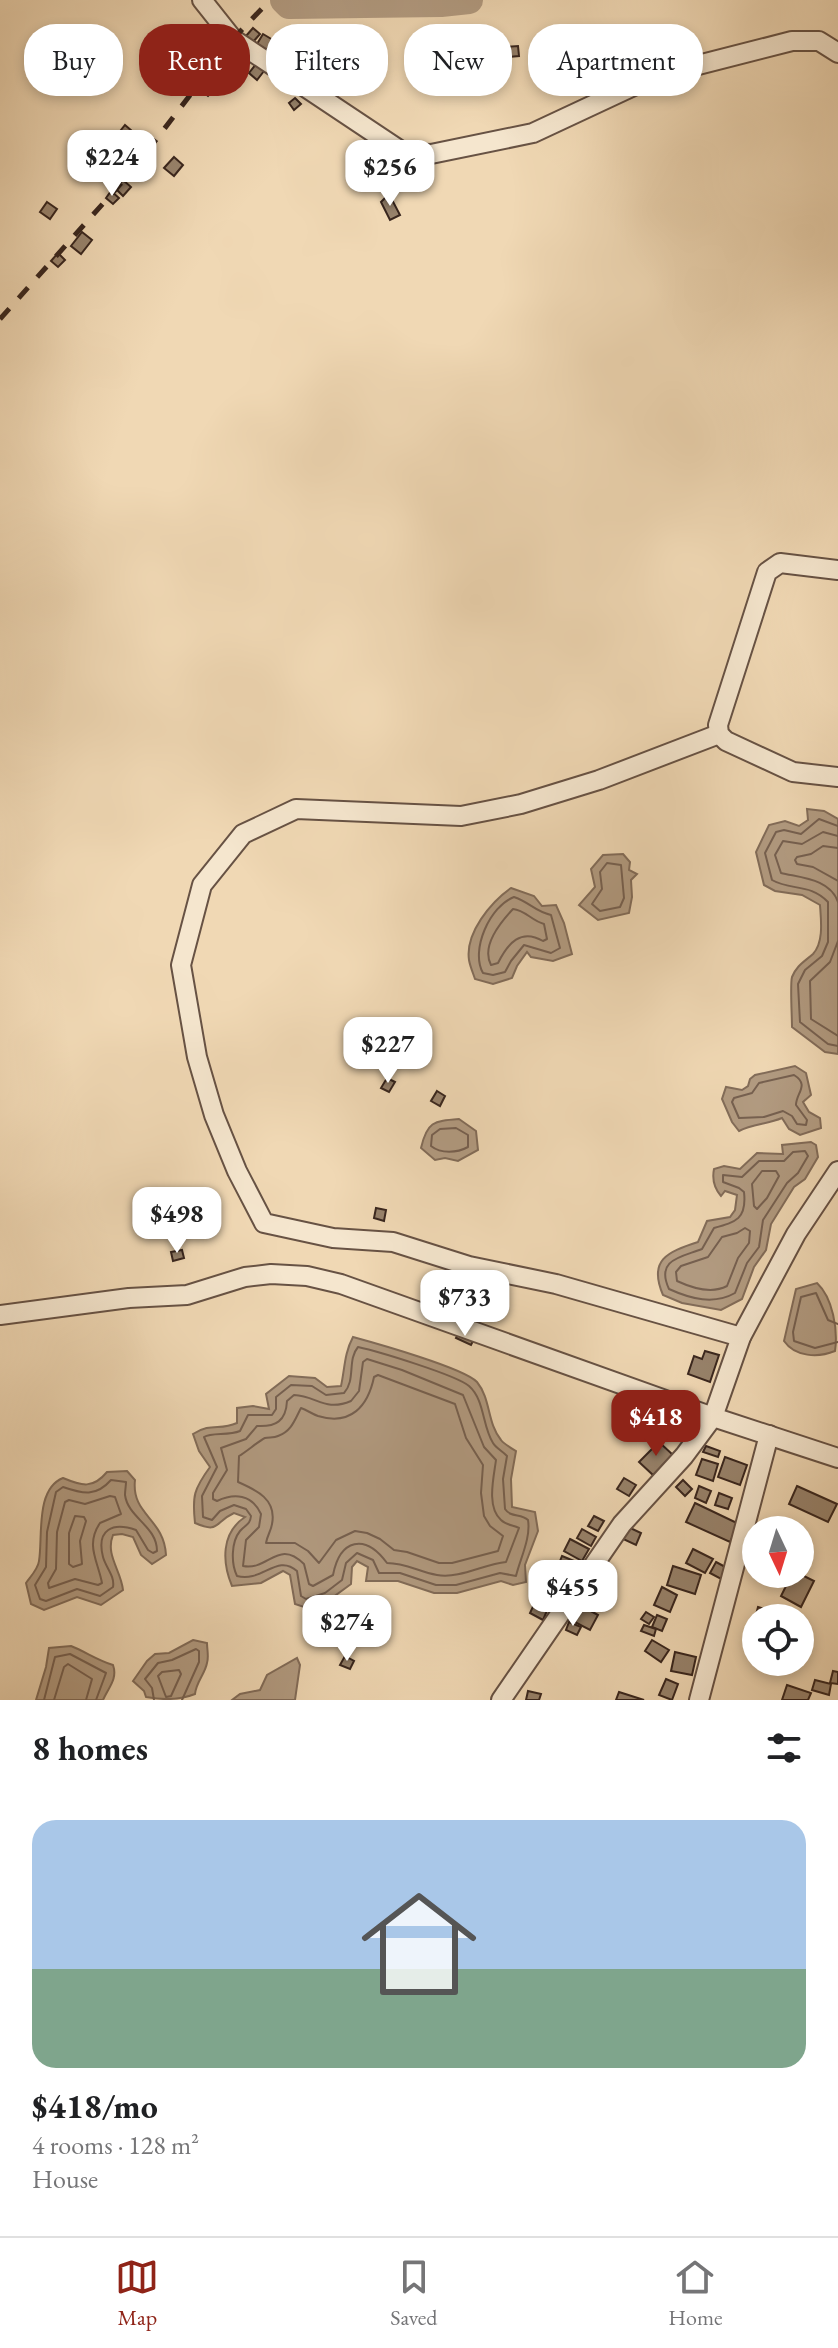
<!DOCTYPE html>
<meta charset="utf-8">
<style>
body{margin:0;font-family:"EB Garamond",serif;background:#f6f6f6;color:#202124;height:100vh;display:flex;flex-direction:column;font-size:30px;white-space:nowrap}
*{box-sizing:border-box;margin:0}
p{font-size:26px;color:#757577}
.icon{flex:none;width:44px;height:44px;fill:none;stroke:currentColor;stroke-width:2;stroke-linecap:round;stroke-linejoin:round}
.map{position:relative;height:1700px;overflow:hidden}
.details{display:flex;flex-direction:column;background:#fff;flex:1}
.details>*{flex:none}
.top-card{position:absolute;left:24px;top:24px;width:790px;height:72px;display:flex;gap:16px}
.needle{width:52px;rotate:176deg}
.buttons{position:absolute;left:742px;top:1516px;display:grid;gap:16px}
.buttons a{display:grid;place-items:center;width:72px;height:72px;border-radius:50%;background:#fff;box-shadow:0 4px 12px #0003;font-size:40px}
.price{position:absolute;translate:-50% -68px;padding:0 18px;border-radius:16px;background:#fff;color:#222;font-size:26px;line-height:52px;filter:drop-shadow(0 2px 4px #0008)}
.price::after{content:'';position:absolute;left:50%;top:48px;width:24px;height:18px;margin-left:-12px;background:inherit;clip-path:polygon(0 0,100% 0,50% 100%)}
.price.selected{background:#8f2418;color:#fff}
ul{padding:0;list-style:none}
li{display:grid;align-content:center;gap:16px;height:424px;padding:0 32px}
li span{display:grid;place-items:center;height:248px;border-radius:24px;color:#555}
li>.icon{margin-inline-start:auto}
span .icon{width:144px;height:144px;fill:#fffc;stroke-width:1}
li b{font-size:34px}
h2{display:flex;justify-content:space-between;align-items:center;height:96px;padding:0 32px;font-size:34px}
.chip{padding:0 28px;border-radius:32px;background:#fff;box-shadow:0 4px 12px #0003;font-size:28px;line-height:72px}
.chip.selected{background:#8f2418;color:#fff}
.tab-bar{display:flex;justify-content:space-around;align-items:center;height:112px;border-top:2px solid #e0e0e0;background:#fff;font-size:22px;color:#757577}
.tab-bar a{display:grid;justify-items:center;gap:4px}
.tab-bar .selected{color:#8f2418}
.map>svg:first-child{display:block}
.water{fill:#b29b81;stroke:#826c59;stroke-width:2}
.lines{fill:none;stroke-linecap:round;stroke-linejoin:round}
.shore{stroke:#766050;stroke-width:2}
.river{stroke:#b29b81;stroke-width:28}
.building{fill:#98836c;stroke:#39261e;stroke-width:2}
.minor-casing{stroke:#675244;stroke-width:22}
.minor{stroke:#f5e6ce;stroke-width:18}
.rail{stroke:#39261e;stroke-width:5;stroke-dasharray:14 14;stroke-linecap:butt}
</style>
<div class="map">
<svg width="838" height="1700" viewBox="0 0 838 1700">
<rect width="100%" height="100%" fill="#f0d8b4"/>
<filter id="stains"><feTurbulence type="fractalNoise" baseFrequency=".0025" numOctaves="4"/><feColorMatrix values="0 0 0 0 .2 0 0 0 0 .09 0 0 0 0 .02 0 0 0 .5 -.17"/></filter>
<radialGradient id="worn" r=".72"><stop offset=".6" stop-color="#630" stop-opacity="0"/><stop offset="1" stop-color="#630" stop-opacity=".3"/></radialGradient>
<!-- water -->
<g class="water">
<path d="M807 809 824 811 838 819V1054L825 1052 792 1027C792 1016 790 984 792 977 797 965 804 962 813 954 824 942 821 920 820 905L802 895 775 891 764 885 756 852 769 825 785 821 799 826 808 820Z"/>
<polygon points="623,854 630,862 629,870 637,874 631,880 632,897 629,913 598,920 579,905 595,887 591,869 603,855"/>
<path d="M511 888 534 896 542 906 556 905 564 923 572 954 553 961 531 957 527 952 517 966 512 978 493 984 475 979C473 973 470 966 469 960 465 933 491 902 511 888Z"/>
<path d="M795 1066 806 1073 811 1095 803 1102 809 1112 820 1118 821 1128 800 1135 789 1129 782 1118C768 1124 752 1124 739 1131L732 1122 722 1099 726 1087 742 1090 748 1086 750 1079 755 1075Z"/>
<path d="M459 1119 476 1131 478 1150 458 1161 445 1158 435 1160 421 1148C427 1122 433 1121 459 1119Z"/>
<path d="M811 1142 816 1145 818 1157 805 1179 794 1187 771 1224 766 1250 754 1267 742 1299 721 1310 682 1303 663 1295C648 1260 667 1252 698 1242L707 1221 730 1217 735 1210 737 1195 725 1191 721 1196C714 1188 712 1179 714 1169L724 1166 740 1169 757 1153 783 1154 782 1145Z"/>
<path d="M817 1283C833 1298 838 1330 835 1351 818 1358 795 1357 784 1341L796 1289Z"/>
<path d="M353 1337C375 1343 464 1368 477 1382 491 1399 487 1423 501 1440 504 1444 511 1448 516 1451L511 1479 512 1507 535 1512 538 1531 525 1565 526 1582 513 1585 501 1581 457 1593H434L398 1581H366L368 1567 357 1561 352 1567 351 1584 329 1600 307 1608 295 1604 290 1575 283 1571 261 1583 232 1586C222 1562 221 1533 245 1517L234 1513C214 1522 220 1534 195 1523 192 1496 194 1489 210 1467L199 1451 193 1434C212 1422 219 1431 237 1423V1408L253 1406 269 1409 266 1394 289 1376 315 1378 327 1387 341 1386C345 1368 344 1354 353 1337Z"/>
<path d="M127 1471 135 1480C131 1515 164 1518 166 1555L152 1564 141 1555 133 1537 122 1534 113 1535C105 1555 121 1570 123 1590L101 1605 77 1597 44 1610 31 1604 26 1583C31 1576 38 1569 39 1561 43 1537 35 1489 63 1478 82 1486 93 1489 107 1472Z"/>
<path d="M193 1640 207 1643C207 1649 209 1657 207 1663 205 1674 196 1682 195 1694 180 1700 162 1700 146 1697L144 1691 133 1681 147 1661 155 1654 169 1653Z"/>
<path d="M71 1646C86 1652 97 1660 113 1665 118 1679 108 1688 103 1700H36L46 1667 49 1648Z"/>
<polygon points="297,1658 300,1665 295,1700 232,1700 240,1694 260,1690 267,1675"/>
</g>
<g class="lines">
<!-- shore -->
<g class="shore">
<path d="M838 826 819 819 801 834 784 830 776 832 765 853 772 880C791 891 810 883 828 902V942L822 956 805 970 798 984 800 1022 828 1044 838 1046"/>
<path d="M838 836 823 832 802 844 783 841 775 855 781 873C802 878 830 879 838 902"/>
<polyline points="838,848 823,846 811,854 797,857 795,860 797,864 813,867 838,881"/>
<polygon points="607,863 621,865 624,898 620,907 600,911 592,904 602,889 600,872"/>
<path d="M514 897C531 903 534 911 551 915L560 948 551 953 524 945 511 961 505 972 493 975 483 973C470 950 490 906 514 897Z"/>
<path d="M513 909C525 910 532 921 544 924L547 939 543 941C521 928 508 943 498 963L491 965C481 946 500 923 513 909Z"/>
<polyline points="838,941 830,962 810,981 811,1019 838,1036"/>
<path d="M794 1075C810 1085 796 1093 796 1105L807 1120 806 1125 797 1124 792 1116 783 1111 764 1117 739 1118 732 1102 734 1098 752 1093 759 1083Z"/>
<path d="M456 1128 468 1135V1147C457 1153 441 1154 431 1146L432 1135 440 1129Z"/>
<path d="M805 1151 808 1156 798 1173 787 1183 763 1220 759 1247 747 1263 735 1293C714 1305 691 1299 669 1289 655 1259 682 1257 702 1249L714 1228C736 1222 747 1219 744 1192L739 1188 723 1182V1175L742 1177 759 1161H784L793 1152Z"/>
<polygon points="762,1171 776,1171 779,1176 767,1198 757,1209 754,1206 752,1184"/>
<path d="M745 1228 750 1231 749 1243 738 1258 727 1286C712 1294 692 1288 677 1281L676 1272 681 1266 708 1257 722 1237 737 1233Z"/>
<polyline points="838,1324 828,1320 816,1293 801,1297 793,1332 794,1341 815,1348 838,1342"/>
<path d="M358 1347C377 1351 456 1375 469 1386 485 1400 482 1426 493 1443 496 1448 502 1451 507 1456L503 1479 505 1509C511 1518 521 1513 528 1520 531 1538 520 1559 516 1576L500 1573 456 1585H436L400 1573H379L373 1560 357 1553 346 1563 342 1580 325 1593 306 1599 301 1596 297 1571C277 1553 262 1583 237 1576 231 1564 231 1542 240 1531 246 1524 250 1525 251 1516L246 1509 234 1505 220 1511 212 1520 203 1517 202 1496 217 1467 204 1437C212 1432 228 1436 240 1431L248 1415H272L276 1409V1397L291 1385 312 1386 326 1395 344 1393C356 1380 347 1360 358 1347Z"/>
<path d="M367 1359 402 1370 463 1395 484 1447 496 1460C494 1476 486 1507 501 1520 506 1525 513 1525 519 1528L506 1562C484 1564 460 1579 437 1575 419 1572 406 1563 387 1563 365 1533 340 1539 333 1575L313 1586 309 1584 304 1564C278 1538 269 1571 243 1566L246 1540 259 1527 261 1514C252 1494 234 1493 217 1501L213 1499V1493L227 1470 221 1448 246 1439 257 1426C276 1427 286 1421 287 1401L294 1395C317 1396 325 1412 351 1401L359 1391 363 1362Z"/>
<path d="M378 1375 455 1404 466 1438 483 1465 481 1493 484 1516 490 1526 503 1536 498 1551 452 1563H439L407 1552 394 1550 380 1539 367 1533 355 1531 336 1540 319 1563 308 1551 295 1543H266C267 1536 271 1531 272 1524 277 1499 256 1490 238 1482L239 1456C246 1452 260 1440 265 1438 269 1437 274 1438 278 1436 292 1431 295 1419 301 1408 307 1410 312 1414 318 1416 351 1426 368 1406 374 1377Z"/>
<path d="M111 1480 126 1482C126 1486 125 1490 125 1495 128 1518 157 1526 157 1551L153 1553 148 1550 136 1530C113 1522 96 1529 103 1557 106 1568 115 1576 113 1587L100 1596 77 1589 46 1601 40 1599 35 1585 46 1567 47 1532 56 1492 63 1487C83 1494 96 1497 111 1480Z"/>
<path d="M110 1496 115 1497 121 1514 100 1523C85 1545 98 1561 102 1583L98 1585 75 1579 49 1588 48 1583 56 1569 57 1532 65 1502 69 1500 85 1504Z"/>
<polygon points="75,1516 84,1517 86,1521 80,1541 82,1564 73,1567 69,1564 69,1533"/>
<polygon points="179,1670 181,1674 171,1696 166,1697 158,1676 162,1672"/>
<polyline points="44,1700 55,1657 70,1654 106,1673 96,1700"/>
<polyline points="54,1700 64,1667 68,1664 92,1679 86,1700"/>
<polyline points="154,1700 152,1688 145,1679 158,1663 172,1660 196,1649 199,1651 199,1662 182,1700"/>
</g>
<!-- river -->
<polyline class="river" points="284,0 289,5 441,3 469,0"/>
</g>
<!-- building -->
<g class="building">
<polygon points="253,28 260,34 253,42 246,36"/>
<polygon points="263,34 273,40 267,50 257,44"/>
<polygon points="650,39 651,49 638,51 637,41"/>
<polygon points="276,42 285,47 278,59 269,53"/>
<polygon points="518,46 519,56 507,57 506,47"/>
<polygon points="183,54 193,61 183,69 176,64"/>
<polygon points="256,64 264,71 257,80 249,73"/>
<polygon points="326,71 340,74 338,87 324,84"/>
<polygon points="341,75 351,77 349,86 339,84"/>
<polygon points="202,79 215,89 208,96 196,86"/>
<polygon points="295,98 301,104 294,110 289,103"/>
<polygon points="125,125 133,132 126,142 117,135"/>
<polygon points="174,157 183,165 174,176 164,168"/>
<polygon points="123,180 131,187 123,196 115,188"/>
<polygon points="111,191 119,198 113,204 106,198"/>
<polygon points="389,194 400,215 390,220 381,202"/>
<polygon points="47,202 57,209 50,219 40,212"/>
<polygon points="82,232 92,240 81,254 71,246"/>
<polygon points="58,253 65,260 58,267 51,261"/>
<polygon points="387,1078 395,1082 389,1092 381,1088"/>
<polygon points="437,1091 445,1096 440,1106 431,1101"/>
<polygon points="376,1208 386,1210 384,1221 374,1218"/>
<polygon points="182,1250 184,1258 173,1261 171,1252"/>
<polygon points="459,1332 474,1339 471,1345 456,1338"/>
<polygon points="705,1351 719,1355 710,1382 688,1374 694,1356 702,1359"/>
<polygon points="659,1442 673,1455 653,1475 639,1462"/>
<polygon points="706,1446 720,1451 718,1457 703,1452"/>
<polygon points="725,1457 747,1465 740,1485 718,1477"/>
<polygon points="702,1459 718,1464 713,1481 696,1475"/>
<polygon points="624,1478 636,1485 629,1496 617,1489"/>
<polygon points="683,1480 692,1489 685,1496 676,1487"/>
<polygon points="699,1486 711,1491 706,1503 695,1498"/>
<polygon points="797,1486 837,1504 828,1522 789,1504"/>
<polygon points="719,1493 732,1498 728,1509 715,1505"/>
<polygon points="695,1503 739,1524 730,1542 686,1522"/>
<polygon points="594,1516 604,1521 598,1531 588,1526"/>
<polygon points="626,1526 641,1533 636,1545 621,1538"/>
<polygon points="582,1529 596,1537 591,1546 577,1538"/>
<polygon points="570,1539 589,1549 582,1561 564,1551"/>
<polygon points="753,1545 756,1546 756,1565 748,1563"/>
<polygon points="693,1549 713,1559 705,1573 686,1563"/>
<polygon points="562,1556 579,1563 572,1578 556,1571"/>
<polygon points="716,1562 729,1569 723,1580 710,1573"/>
<polygon points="673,1566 701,1575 695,1594 667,1585"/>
<polygon points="792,1574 800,1574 814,1581 801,1607 781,1596"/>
<polygon points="662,1587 677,1595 670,1612 654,1605"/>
<polygon points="545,1588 559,1596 552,1607 538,1598"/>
<polygon points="536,1600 549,1606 543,1620 530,1613"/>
<polygon points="578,1604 598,1615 590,1630 569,1619"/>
<polygon points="758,1607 774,1612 773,1618 756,1618 756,1627 753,1626"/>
<polygon points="646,1612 654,1617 649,1624 641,1619"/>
<polygon points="657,1615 667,1619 662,1631 652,1627"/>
<polygon points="569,1622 581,1627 577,1635 566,1630"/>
<polygon points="644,1625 656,1629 654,1636 641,1631"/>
<polygon points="652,1640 669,1650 661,1662 645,1651"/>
<polygon points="675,1652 696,1657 692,1675 671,1671"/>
<polygon points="345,1656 354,1661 350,1669 340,1665"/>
<polygon points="768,1662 779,1662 778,1670 767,1668"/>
<polygon points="833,1671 838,1672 838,1684 830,1683"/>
<polygon points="666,1679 678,1684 672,1700 659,1695"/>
<polygon points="815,1680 831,1684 829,1695 812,1690"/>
<polygon points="787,1685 811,1693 808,1700 782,1700"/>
<polygon points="528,1691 541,1694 539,1700 526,1700"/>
<polygon points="619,1692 644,1700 616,1700"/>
</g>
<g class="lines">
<defs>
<g id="minor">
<polyline points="202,0 233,39 404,153 431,154 533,133 655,76 792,41 819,41 838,53"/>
<polyline points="838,570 780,563 767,572 718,725 719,734 726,741 793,772 838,777"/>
<polyline points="719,734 599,780 521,804 461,816 296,809 243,834 202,885 181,965 197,1057 214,1115 237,1171 264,1223 333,1238 393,1242 469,1266 556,1284 741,1337"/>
<polyline points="0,1315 129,1298 187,1295 245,1277 271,1274 307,1276 341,1284 713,1417 838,1458"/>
<polyline points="501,1700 622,1524 684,1456 713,1417 741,1337 796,1234 838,1171"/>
<polyline points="699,1700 769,1435"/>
</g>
</defs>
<!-- minor casing -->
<use href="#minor" class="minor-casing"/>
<!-- minor -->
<use href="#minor" class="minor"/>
<!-- rail -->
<polyline class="rail" points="0,319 132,171 233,39 270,0"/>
</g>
<rect width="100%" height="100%" filter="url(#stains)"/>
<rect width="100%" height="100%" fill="url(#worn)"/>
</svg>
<div class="buttons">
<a><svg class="needle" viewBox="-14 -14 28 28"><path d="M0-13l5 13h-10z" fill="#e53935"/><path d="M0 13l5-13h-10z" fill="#757577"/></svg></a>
<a><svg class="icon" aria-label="locate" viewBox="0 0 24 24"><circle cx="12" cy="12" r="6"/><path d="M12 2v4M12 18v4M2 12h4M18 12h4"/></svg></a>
</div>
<b class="price" style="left:112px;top:198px">$224</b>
<b class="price" style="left:390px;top:208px">$256</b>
<b class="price" style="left:388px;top:1085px">$227</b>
<b class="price" style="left:177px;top:1255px">$498</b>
<b class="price" style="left:465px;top:1338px">$733</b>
<b class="price selected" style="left:656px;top:1458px">$418</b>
<b class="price" style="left:573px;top:1628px">$455</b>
<b class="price" style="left:347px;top:1663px">$274</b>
<div class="top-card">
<a class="chip">Buy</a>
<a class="chip selected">Rent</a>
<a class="chip">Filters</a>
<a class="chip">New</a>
<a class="chip">Apartment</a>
</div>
</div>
<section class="details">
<h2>8 homes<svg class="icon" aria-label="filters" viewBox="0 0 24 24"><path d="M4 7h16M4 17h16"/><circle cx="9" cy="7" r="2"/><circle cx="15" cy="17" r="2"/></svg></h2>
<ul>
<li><span style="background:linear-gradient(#a9c7e8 60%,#7fa58c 0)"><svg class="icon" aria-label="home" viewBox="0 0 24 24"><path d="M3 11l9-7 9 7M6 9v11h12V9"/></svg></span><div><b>$418/mo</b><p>4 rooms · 128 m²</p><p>House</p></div></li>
</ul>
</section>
<nav class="tab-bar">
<a class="selected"><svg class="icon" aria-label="map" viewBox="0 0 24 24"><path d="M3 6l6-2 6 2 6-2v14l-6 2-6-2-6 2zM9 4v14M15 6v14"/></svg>Map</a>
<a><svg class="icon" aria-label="saved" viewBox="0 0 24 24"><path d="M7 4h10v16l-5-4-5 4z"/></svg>Saved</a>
<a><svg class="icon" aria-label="home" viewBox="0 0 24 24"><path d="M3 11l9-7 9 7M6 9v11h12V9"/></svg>Home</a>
</nav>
